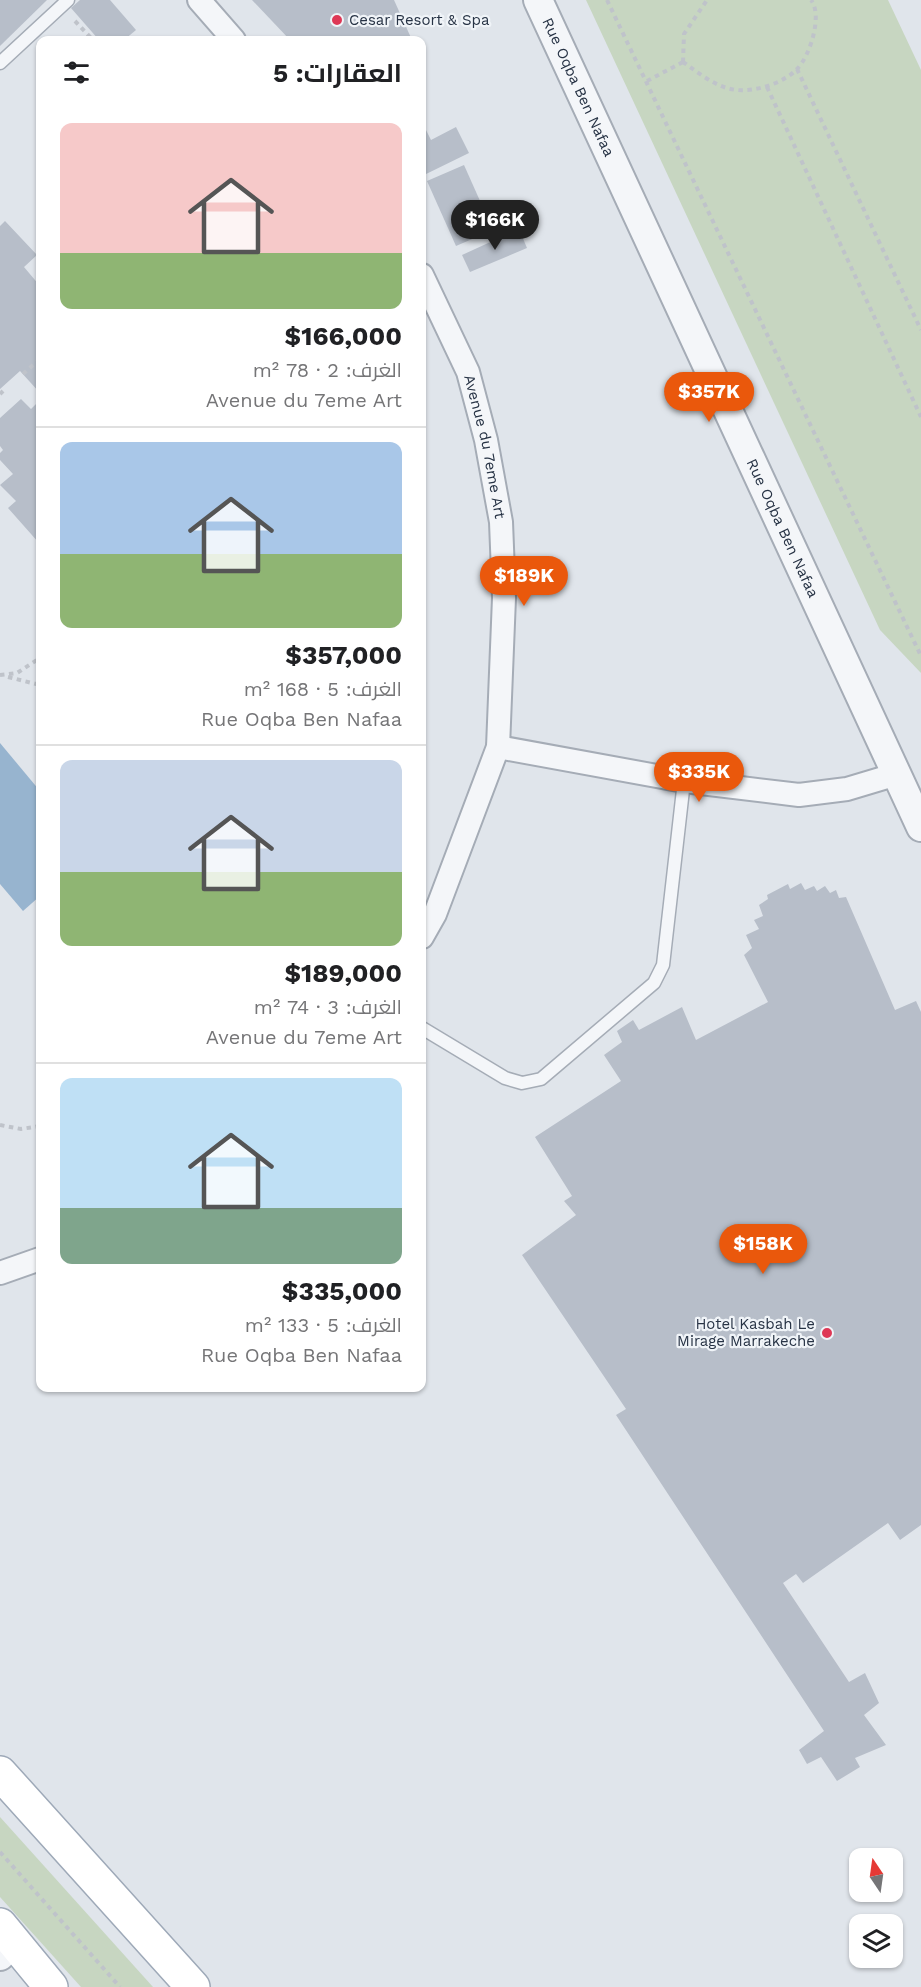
<!DOCTYPE html>
<html lang="ar">
<meta charset="utf-8">
<style>
body{margin:0;font-family:"Work Sans",Cairo,sans-serif;background:#f2f2f2;color:#202124;direction:rtl;height:100vh;display:flex;flex-direction:column;font-size:22px;white-space:nowrap}
*{box-sizing:border-box;margin:0}
p{font-size:20px;color:#757577}
.icon{flex:none;width:33px;height:33px;fill:none;stroke:currentColor;stroke-width:2;stroke-linecap:round;stroke-linejoin:round}
.map{position:relative;flex:1;overflow:hidden;direction:ltr}
.panel{position:absolute;left:36px;top:36px;width:390px;height:1356px;display:flex;flex-direction:column;background:#fff;border-radius:12px;box-shadow:0 2px 4px #0004;direction:rtl}
.panel>*{flex:none}
.needle{width:39px;rotate:347deg}
.buttons{position:absolute;left:849px;top:1848px;display:grid;gap:12px}
.buttons a{display:grid;place-items:center;width:54px;height:54px;border-radius:12px;background:#fff;box-shadow:0 2px 4px #0004;font-size:30px}
.price{position:absolute;translate:-50% -51px;padding:0 14px;border-radius:21px;background:#ea580c;color:#fff;font-size:20px;line-height:39px;filter:drop-shadow(0 2px 3px #0008)}
.price::after{content:'';position:absolute;left:50%;top:36px;width:18px;height:14px;margin-left:-9px;background:inherit;clip-path:polygon(0 0,100% 0,50% 100%)}
.price.on{background:#222;color:#fff}
ul{padding:0;list-style:none}
li{display:grid;align-content:center;gap:12px;height:318px;padding:0 24px}
li+li{border-top:2px solid #e0e0e0}
li span{display:grid;place-items:center;height:186px;border-radius:12px;color:#555}
li>.icon{margin-inline-start:auto}
span .icon{width:108px;height:108px;fill:#fffc;stroke-width:1}
li b{font-size:26px}
h2{display:flex;justify-content:space-between;align-items:center;height:72px;padding:0 24px;font-size:26px}
.map>svg:first-child{display:block}
.green{fill:#c7d6c1}
.water{fill:#97b4cf}
.building{fill:#b7bec9}
.lines{fill:none;stroke-linecap:round;stroke-linejoin:round}
.service-casing{stroke:#a5acb6;stroke-width:15}
.minor-casing{stroke:#a5acb6;stroke-width:26}
.tertiary-casing{stroke:#a5acb6;stroke-width:32}
.primary-casing{stroke:#9ea9b8;stroke-width:36}
.path{stroke:#bfc3ca;stroke-width:4;stroke-dasharray:4.5 4.5;stroke-linecap:butt}
.service{stroke:#f4f6f9;stroke-width:12}
.minor{stroke:#f4f6f9;stroke-width:22}
.tertiary{stroke:#f4f6f9;stroke-width:28}
.primary{stroke:#fff;stroke-width:33}
.poi-dot{fill:#de3856;stroke:#f0f4f8;stroke-width:2}
.labels{text-anchor:middle;stroke-width:4.5;stroke-linejoin:round;paint-order:stroke}
.poi-label{font-size:15px;fill:#273345;stroke:#f0f4f8;text-anchor:start}
.street-label{font-size:15px;fill:#273345;stroke:#f0f4f8}
</style>
<div class="map">
<svg width="921" height="1987" viewBox="0 0 921 1987">
<rect width="100%" height="100%" fill="#e0e5eb"/>
<!-- green -->
<g class="green">
<polygon points="586,0 888,0 921,70 921,673 880,630"/>
<polygon points="0,1817 153,1987 81,1987 0,1897"/>
</g>
<!-- water -->
<polygon class="water" points="0,743 40,791 40,896 23,911 0,884"/>
<!-- building -->
<g class="building">
<polygon points="0,0 47,0 0,46"/>
<polygon points="80,0 110,0 136,30 124,40 99,40 71,8"/>
<polygon points="252,0 394,0 412,40 290,40"/>
<polygon points="422,122 431,140 456,127 469,153 422,176"/>
<polygon points="464,165 493,230 456,246 427,181"/>
<polygon points="5,221 37,255 24,267 40,286 40,393 20,371 0,389 0,226"/>
<polygon points="519,229 527,248 470,272 462,255"/>
<polygon points="21,399 31,409 40,400 39,543 8,508 16,501 0,485 13,474 0,460 0,453 3,450 0,446 0,418"/>
<polygon points="801,883 805,890 814,886 817,891 825,886 830,893 836,890 839,898 846,897 895,1010 916,1001 921,1012 921,1525 900,1540 888,1523 803,1583 796,1574 783,1583 849,1682 865,1673 879,1703 864,1715 886,1745 855,1758 860,1767 837,1781 821,1757 807,1764 799,1750 824,1731 616,1415 626,1409 522,1255 576,1215 564,1201 572,1196 535,1137 621,1081 604,1055 622,1042 617,1031 633,1020 639,1030 682,1007 696,1040 768,1002 744,955 752,948 746,935 759,929 754,920 763,916 759,905 768,899 767,895 788,884 790,889"/>
</g>
<g class="lines">
<defs>
<g id="service">
<polyline points="0,63 68,0"/>
<polyline points="422,1028 505,1078 522,1083 541,1079 654,983 663,965 684,781"/>
</g>
<g id="minor">
<polyline points="199,0 234,40"/>
<path id="s1" d="M422 275 468 372 486 440 501 522 504 598 498 747 435 914 422 937"/>
<polyline points="498,747 684,781 799,795 847,789 897,774"/>
<polyline points="0,1273 40,1259"/>
</g>
<g id="tertiary">
<path id="s2" d="M538 0 921 827"/>
<polyline points="0,1956 15,1941"/>
</g>
<g id="primary">
<polyline points="0,1773 193,1987"/>
<polyline points="0,1925 51,1987"/>
</g>
</defs>
<!-- service casing -->
<use href="#service" class="service-casing"/>
<!-- minor casing -->
<use href="#minor" class="minor-casing"/>
<!-- tertiary casing -->
<use href="#tertiary" class="tertiary-casing"/>
<!-- primary casing -->
<use href="#primary" class="primary-casing"/>
<!-- path -->
<g class="path">
<polyline points="607,0 921,656"/>
<polyline points="75,21 93,40"/>
<path d="M683 62C699 73 716 88 737 90 755 92 784 83 797 69 810 56 823 15 811 0"/>
<polyline points="683,62 684,34 707,0"/>
<polyline points="797,69 921,330"/>
<polyline points="647,81 683,62"/>
<polyline points="767,87 921,417"/>
<polyline points="23,374 40,359"/>
<polyline points="0,394 3,391"/>
<polyline points="0,675 17,673 40,658"/>
<polyline points="8,677 40,685"/>
<polyline points="0,1125 21,1129 40,1126"/>
<polyline points="0,1852 120,1987"/>
</g>
<!-- service -->
<use href="#service" class="service"/>
<!-- minor -->
<use href="#minor" class="minor"/>
<!-- tertiary -->
<use href="#tertiary" class="tertiary"/>
<!-- primary -->
<use href="#primary" class="primary"/>
</g>
<!-- markers -->
<g class="poi-dot">
<circle cx="337" cy="20" r="6"/>
<circle cx="827" cy="1333" r="6"/>
</g>
<g class="labels">
<!-- poi labels -->
<g class="poi-label">
<text x="349" y="25">Cesar Resort &amp; Spa</text>
<text x="815" y="1329" text-anchor="end">Hotel Kasbah Le<tspan x="815" dy="17">Mirage Marrakeche</tspan></text>
</g>
<!-- street labels -->
<g class="street-label">
<text dy="5" stroke="none"><textPath href="#s2" startOffset="96">Rue Oqba Ben Nafaa</textPath></text>
<text dy="5" stroke="none"><textPath href="#s1" startOffset="184">Avenue du 7eme Art</textPath></text>
<text dy="5" stroke="none"><textPath href="#s2" startOffset="582">Rue Oqba Ben Nafaa</textPath></text>
</g>
</g>
</svg>
<div class="buttons">
<a><svg class="needle" viewBox="-14 -14 28 28"><path d="M0-13l5 13h-10z" fill="#e53935"/><path d="M0 13l5-13h-10z" fill="#757577"/></svg></a>
<a><svg class="icon" aria-label="layers" viewBox="0 0 24 24"><path d="M12 4l9 5-9 5-9-5zM3 14l9 5 9-5"/></svg></a>
</div>
<b class="price on" style="left:495px;top:251px">$166K</b>
<b class="price" style="left:709px;top:423px">$357K</b>
<b class="price" style="left:524px;top:607px">$189K</b>
<b class="price" style="left:699px;top:803px">$335K</b>
<b class="price" style="left:763px;top:1275px">$158K</b>
<section class="panel">
<h2>العقارات: 5<svg class="icon" aria-label="filters" viewBox="0 0 24 24"><path d="M4 7h16M4 17h16"/><circle cx="9" cy="7" r="2"/><circle cx="15" cy="17" r="2"/></svg></h2>
<ul>
<li><span style="background:linear-gradient(#f6c9c9 70%,#8fb573 0)"><svg class="icon" aria-label="home" viewBox="0 0 24 24"><path d="M3 11l9-7 9 7M6 9v11h12V9"/></svg></span><div><b>$166,000</b><p>الغرف: 2 · 78 m²</p><p>Avenue du 7eme Art</p></div></li>
<li><span style="background:linear-gradient(#a9c7e8 60%,#8fb573 0)"><svg class="icon" aria-label="home" viewBox="0 0 24 24"><path d="M3 11l9-7 9 7M6 9v11h12V9"/></svg></span><div><b>$357,000</b><p>الغرف: 5 · 168 m²</p><p>Rue Oqba Ben Nafaa</p></div></li>
<li><span style="background:linear-gradient(#c9d6e8 60%,#8fb573 0)"><svg class="icon" aria-label="home" viewBox="0 0 24 24"><path d="M3 11l9-7 9 7M6 9v11h12V9"/></svg></span><div><b>$189,000</b><p>الغرف: 3 · 74 m²</p><p>Avenue du 7eme Art</p></div></li>
<li><span style="background:linear-gradient(#bfe0f5 70%,#7fa58c 0)"><svg class="icon" aria-label="home" viewBox="0 0 24 24"><path d="M3 11l9-7 9 7M6 9v11h12V9"/></svg></span><div><b>$335,000</b><p>الغرف: 5 · 133 m²</p><p>Rue Oqba Ben Nafaa</p></div></li>
</ul>
</section>
</div>
